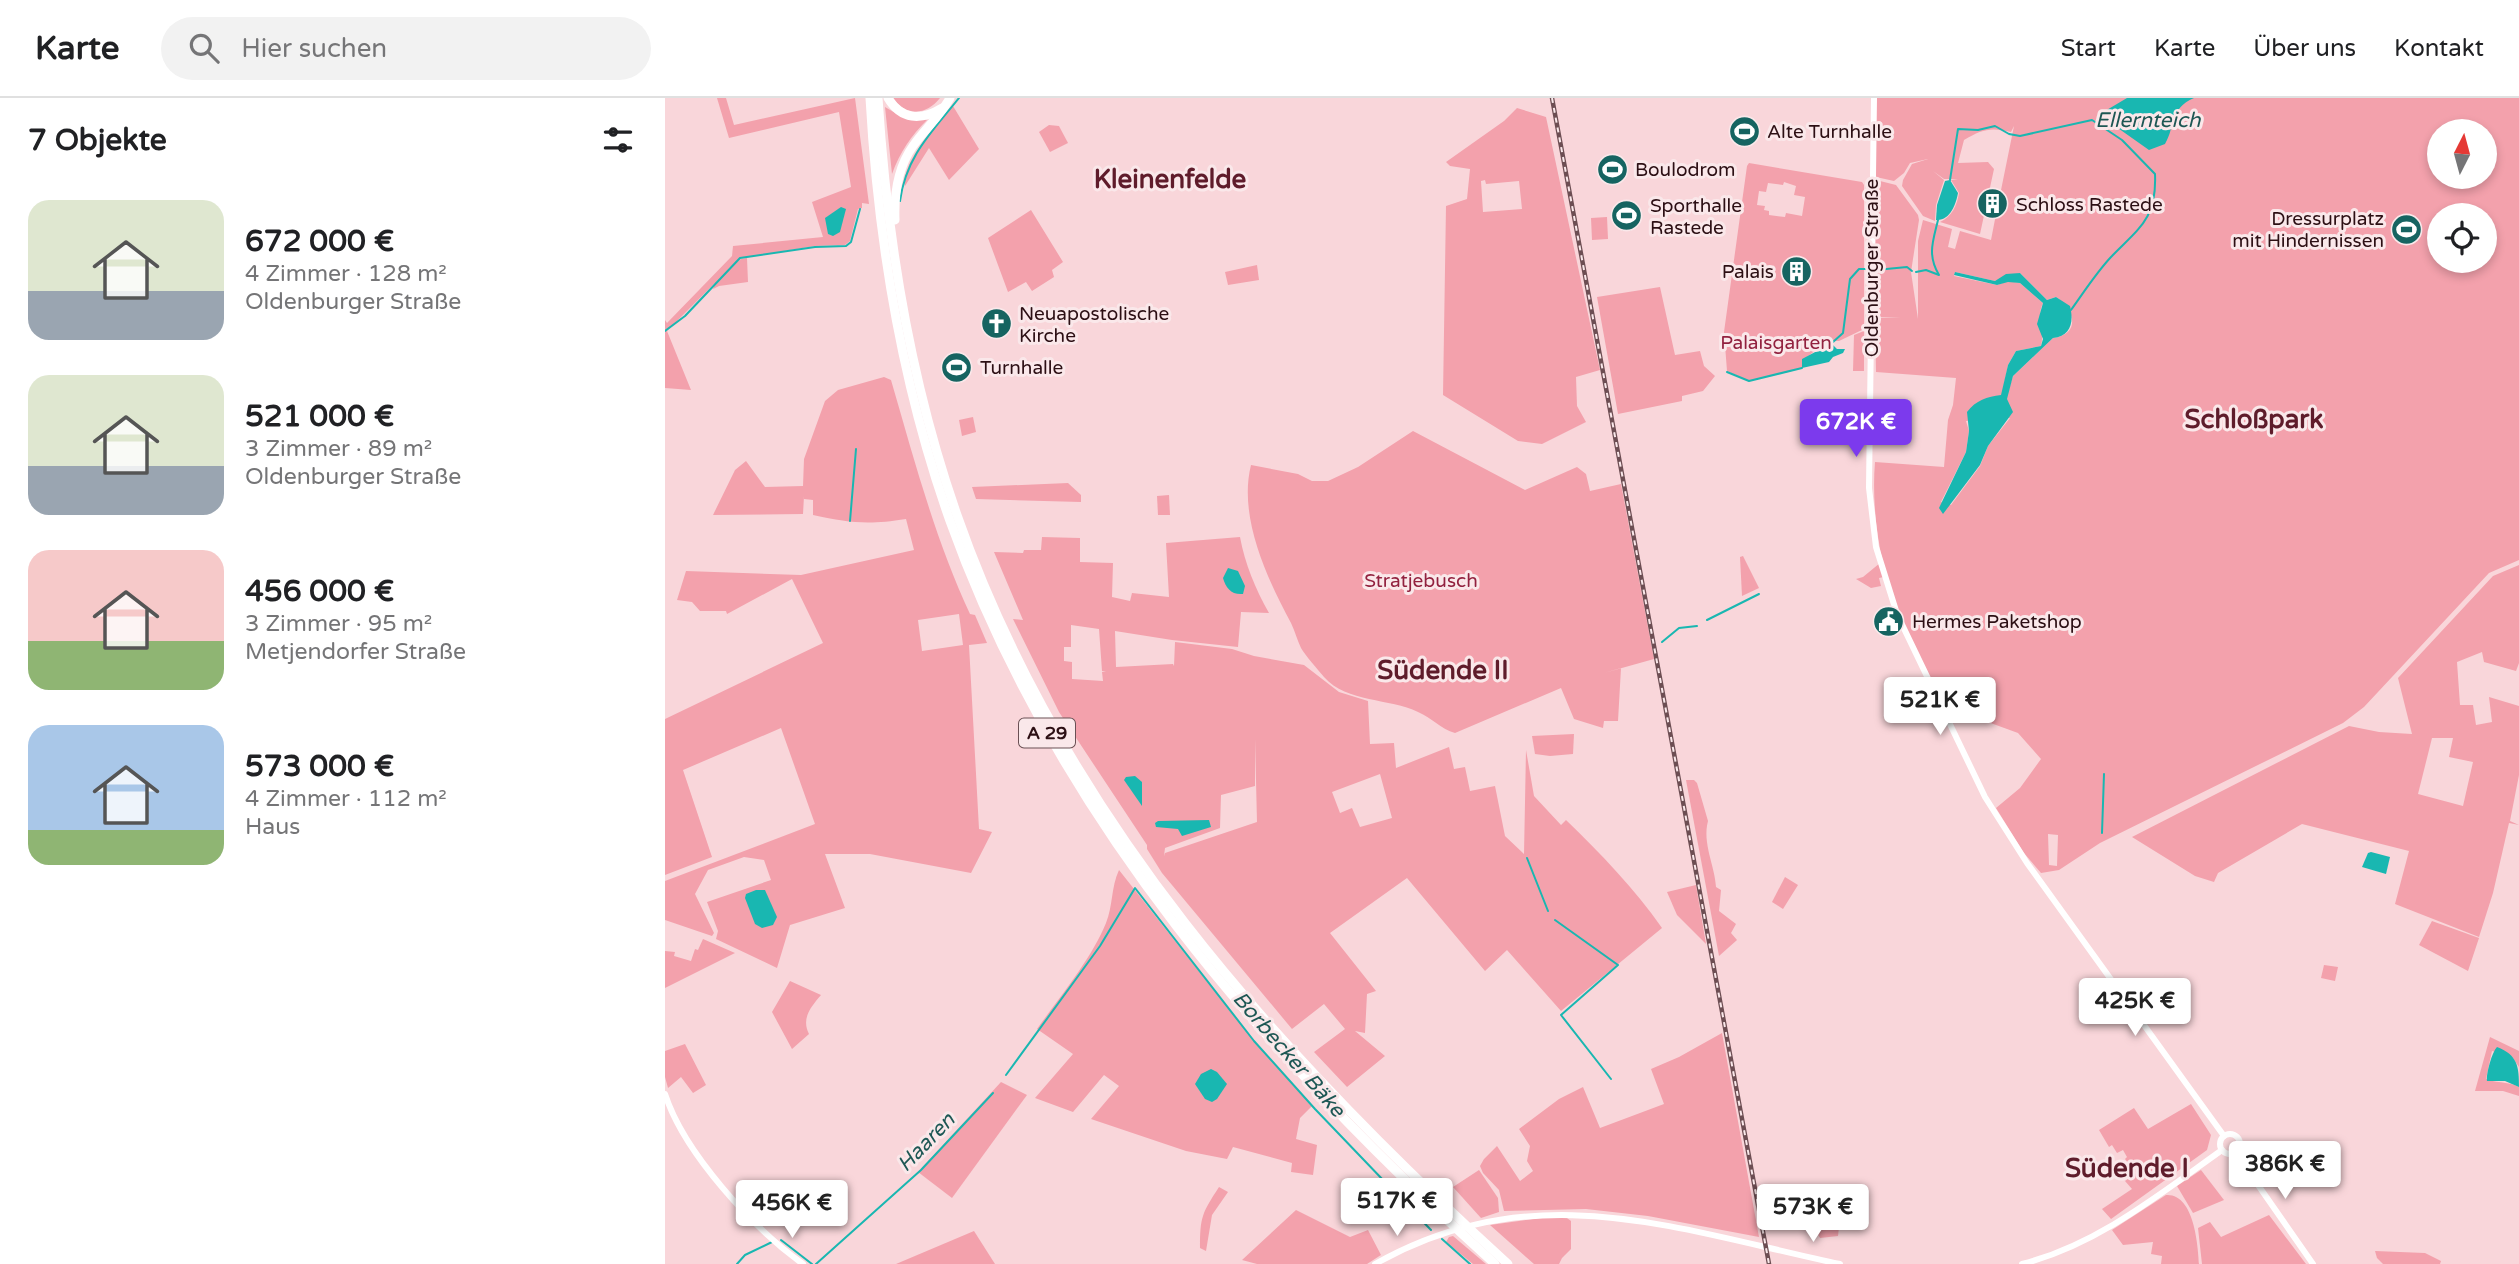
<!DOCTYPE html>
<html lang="de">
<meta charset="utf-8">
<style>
body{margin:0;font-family:"Varela Round",sans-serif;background:#f2f2f2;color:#202124;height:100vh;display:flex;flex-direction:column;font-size:26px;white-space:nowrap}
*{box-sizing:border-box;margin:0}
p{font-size:23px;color:#757577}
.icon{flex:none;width:38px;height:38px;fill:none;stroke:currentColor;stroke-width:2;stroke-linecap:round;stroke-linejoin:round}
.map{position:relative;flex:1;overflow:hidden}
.panel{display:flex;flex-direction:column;background:#fff;width:665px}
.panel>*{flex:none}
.needle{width:46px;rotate:6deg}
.fabs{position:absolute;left:1762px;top:21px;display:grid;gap:14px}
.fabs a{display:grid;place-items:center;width:70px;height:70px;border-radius:50%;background:#fff;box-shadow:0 4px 10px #0003;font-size:35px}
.price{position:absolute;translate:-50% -60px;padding:0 16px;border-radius:7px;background:#fff;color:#222;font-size:23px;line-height:46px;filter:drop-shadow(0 2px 4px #0008)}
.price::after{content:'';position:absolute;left:50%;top:42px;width:21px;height:16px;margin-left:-10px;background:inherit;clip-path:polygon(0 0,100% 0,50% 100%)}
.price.selected{background:#7c3aed;color:#fff}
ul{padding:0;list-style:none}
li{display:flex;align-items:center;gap:21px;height:175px;padding:0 28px}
li span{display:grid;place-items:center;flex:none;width:196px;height:140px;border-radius:21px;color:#555}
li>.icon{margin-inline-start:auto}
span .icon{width:84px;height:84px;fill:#fffc;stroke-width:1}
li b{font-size:30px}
h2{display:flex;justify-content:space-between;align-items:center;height:84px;padding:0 28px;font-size:30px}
header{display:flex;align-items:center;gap:42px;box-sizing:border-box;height:98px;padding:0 35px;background:#fff;border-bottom:2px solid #e0e0e0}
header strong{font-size:33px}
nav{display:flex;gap:38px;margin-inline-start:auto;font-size:24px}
.search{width:490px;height:63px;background:#f2f2f2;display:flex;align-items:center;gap:18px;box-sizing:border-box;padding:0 24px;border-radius:38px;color:#757577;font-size:26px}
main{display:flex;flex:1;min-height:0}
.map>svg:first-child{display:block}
.green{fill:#f3a1ac;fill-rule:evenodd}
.water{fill:#19b7b1}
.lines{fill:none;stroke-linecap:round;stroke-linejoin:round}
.stream{stroke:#19b7b1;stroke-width:2}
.minor{stroke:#fff;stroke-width:6}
.highway{stroke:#fff;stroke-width:9}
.rail-casing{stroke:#6d4e53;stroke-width:4.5}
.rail{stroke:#fae8ea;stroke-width:2;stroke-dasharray:5;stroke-linecap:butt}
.labels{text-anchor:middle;stroke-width:6;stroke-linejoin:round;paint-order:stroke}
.shield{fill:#fae8ea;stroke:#6a5054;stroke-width:2}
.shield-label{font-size:18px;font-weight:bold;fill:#2c0f14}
.poi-label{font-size:19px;fill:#2c0f14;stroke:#fae8ea;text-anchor:start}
.street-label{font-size:19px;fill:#2c0f14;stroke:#fae8ea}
.park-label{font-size:19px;fill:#92213f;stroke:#fae8ea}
.water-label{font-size:21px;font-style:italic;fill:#1d5754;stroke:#fae8ea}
.district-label{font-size:26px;font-weight:bold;fill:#5f1c2b;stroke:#fae8ea}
</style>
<header>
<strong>Karte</strong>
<div class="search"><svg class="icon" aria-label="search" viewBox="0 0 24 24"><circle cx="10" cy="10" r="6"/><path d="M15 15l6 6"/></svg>Hier suchen</div>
<nav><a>Start</a><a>Karte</a><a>Über uns</a><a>Kontakt</a></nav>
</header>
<main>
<section class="panel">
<h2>7 Objekte<svg class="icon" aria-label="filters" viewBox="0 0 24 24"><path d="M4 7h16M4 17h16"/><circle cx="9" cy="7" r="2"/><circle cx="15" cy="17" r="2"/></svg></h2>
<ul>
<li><span style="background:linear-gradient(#dfe7d0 65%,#9aa5b1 0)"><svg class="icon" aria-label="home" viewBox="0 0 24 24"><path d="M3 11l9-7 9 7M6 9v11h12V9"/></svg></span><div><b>672 000 €</b><p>4 Zimmer · 128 m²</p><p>Oldenburger Straße</p></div></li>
<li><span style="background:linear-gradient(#dfe7d0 65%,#9aa5b1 0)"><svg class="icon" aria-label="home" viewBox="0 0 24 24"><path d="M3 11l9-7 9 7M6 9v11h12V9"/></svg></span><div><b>521 000 €</b><p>3 Zimmer · 89 m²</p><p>Oldenburger Straße</p></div></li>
<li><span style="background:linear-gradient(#f6c9c9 65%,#8fb573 0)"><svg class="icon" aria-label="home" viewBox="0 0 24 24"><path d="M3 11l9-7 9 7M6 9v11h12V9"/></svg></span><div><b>456 000 €</b><p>3 Zimmer · 95 m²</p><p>Metjendorfer Straße</p></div></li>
<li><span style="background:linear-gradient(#a9c7e8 75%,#8fb573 0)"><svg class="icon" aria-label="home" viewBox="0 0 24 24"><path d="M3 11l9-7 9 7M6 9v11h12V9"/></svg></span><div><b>573 000 €</b><p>4 Zimmer · 112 m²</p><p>Haus</p></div></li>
</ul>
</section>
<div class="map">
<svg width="1854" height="1166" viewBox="0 0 1854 1166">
<rect width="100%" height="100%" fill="#f9d6da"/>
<!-- green -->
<g class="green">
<polygon points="52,0 61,0 69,27 190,0 204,106 197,105 197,110 193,111 185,143 180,147 150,148 75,160 68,167 76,161 82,160 83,184 54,188 48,191 50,185 2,233 26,292 0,290 0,222 2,225 67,158 68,148 158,139 147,104 186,89 174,14 64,40"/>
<path d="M228 0H275C262 17 241 19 228 0Z"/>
<path d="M1211 0H1854V462L1824 475 1699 609 1678 625 1435 745 1394 772 1376 775 1359 755 1331 710 1355 690 1376 661 1353 635 1279 608C1264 577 1248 547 1234 516 1215 471 1206 412 1210 364L1279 369 1283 322 1288 307 1291 280 1211 274 1210 220H1236L1210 219 1211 82 1231 87 1253 117 1254 122 1246 174 1253 221V143L1258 122 1287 131 1283 149 1290 151 1295 133 1326 142 1332 111H1334L1336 104 1334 102 1349 28 1346 34C1326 29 1317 31 1299 42L1293 65 1323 64 1329 71 1315 136 1275 124C1287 119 1292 107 1294 95L1286 82 1293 81H1279L1268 73 1279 82 1271 107 1270 123 1258 118 1237 88 1238 82 1247 66 1263 61 1245 65 1239 75 1229 83 1211 79ZM1774 33H1820V79H1774ZM1774 117H1820V163H1774ZM1290 174 1330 183 1355 175 1382 202 1391 199C1409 210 1417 236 1388 240L1348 278 1341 301 1337 296 1343 267 1351 253 1376 248C1380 233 1371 219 1378 205L1355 185 1343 183 1332 187 1289 178ZM1345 320 1323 348 1315 368 1286 407 1276 404 1301 354 1304 333 1301 323ZM1383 736 1393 737 1392 768 1384 767Z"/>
<path d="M288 8 314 51 284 82 264 50 240 88C236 63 273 27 288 8Z"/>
<path d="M220 9 239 20 262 22C246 38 235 54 227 76Z"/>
<path d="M852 10 881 19 935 272 911 279 912 308 921 324 877 346 853 343 778 297 781 108 802 101 805 71 785 68 781 64 839 23ZM820 82 821 86 854 83 857 111 818 114 816 83Z"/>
<polygon points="384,27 394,28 403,45 385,54 374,34"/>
<path d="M1084 65 1197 84 1199 87V231L1174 243H1167L1158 246 1141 260 1137 270C1119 276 1102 278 1084 283L1062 273 1059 234 1082 68ZM1119 84 1131 88 1129 97 1140 99 1137 118 1121 115 1120 119 1104 117V113L1099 112 1100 108 1092 107 1094 93 1101 94 1103 85 1118 87ZM1134 165 1142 183 1132 187 1125 169Z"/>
<polygon points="366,112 398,164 387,172 389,179 367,193 361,184 343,194 323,140"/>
<polygon points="942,119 943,141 927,142 926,120"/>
<polygon points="592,167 594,182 563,187 560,174"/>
<polygon points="995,189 1010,257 1035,253 1039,268 1050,278 1038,293 1017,298 1017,303 953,316 932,199"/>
<polygon points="1199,233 1199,273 1188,273 1189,237"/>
<path d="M219 279 226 282C249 361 270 441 305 516L310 517 322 545 304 547 314 731 327 734 306 775 205 756H160L180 810 125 827 112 870 51 841 53 833 42 804 106 782 99 762 79 759 43 772 30 796 49 835 47 838 0 822V783L150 726 116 630 18 672 47 759 0 777V621L158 545 127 481 62 516 61 513H35L27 504 12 502 21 473 136 477 249 452 241 421C203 427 185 425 148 417V402L139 401V398L138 416 48 417 70 372 81 363 100 389 138 388 139 361 160 303 173 292ZM294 516 298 547 257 553 253 522Z"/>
<polygon points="308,319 311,334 297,338 294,322"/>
<path d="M748 333 860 392 912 369 921 376 925 393 956 386 989 561 939 575 956 570 953 623H939L938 630 909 621 896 590 790 635C776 631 767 620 753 614 725 600 682 605 659 579 653 572 640 557 636 550 632 542 630 533 626 525 602 480 573 419 586 367L633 376 647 383H663L693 369Z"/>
<polygon points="403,385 416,397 416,404 311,401 307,389"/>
<polygon points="504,397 505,417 493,417 492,398"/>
<path d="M377 439 415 440V464L448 465 447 499 465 503 467 495 504 499 501 445 575 439C580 466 590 490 604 515L576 514 573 549 507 542 450 533 451 569 508 566 509 568 510 544 567 551 589 558 639 567 674 594 703 603 705 646 729 645 731 670 784 649 789 671 800 669 805 693 830 688 840 738 859 756 861 652 869 698 896 727 901 722C936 756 970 791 997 830L896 913 842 852 820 873 742 780 665 835 711 893 702 896 700 935 690 933 720 958 682 989 649 954 680 931 659 906 627 931 497 775 482 751V747L394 614 348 521 358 522 329 454 358 455 359 452H376ZM406 527 434 531 437 573H441L437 574 438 583 407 581V564L399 563V549H406ZM590 641 592 724 500 755 499 758 500 750 555 730 556 697 590 688ZM715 676 727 720 695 729 687 710 675 715 667 694Z"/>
<polygon points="1078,458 1094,490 1077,498 1075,459"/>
<polygon points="1215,465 1219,479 1214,480 1216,488 1206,490 1191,481 1198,479"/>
<path d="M1854 467V565L1851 573 1819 564 1817 554 1792 564 1795 607H1808L1811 627 1827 624 1824 599 1854 608V677L1845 723 1854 727 1844 725 1828 795 1814 839 1730 806 1744 753 1637 726 1553 775 1549 784 1530 778 1467 739 1684 628 1714 634 1747 636 1733 580 1828 478ZM1767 640H1788L1784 659 1808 664 1798 708 1753 696Z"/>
<polygon points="909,636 908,656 885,658 870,656 867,638"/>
<path d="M1021 682H1029L1032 685 1043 723C1037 745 1050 768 1051 789L1056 792 1054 813 1071 826 1066 835 1072 842 1054 858Z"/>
<path d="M454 772 589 943 647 1008 635 1020 631 1041 652 1047 648 1077 626 1074 627 1065 568 1049 562 1061 521 1053 426 1021 454 988 439 977 408 1014 370 1000 408 956 372 931C394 900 427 860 441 825 448 808 446 789 454 772Z"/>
<polygon points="1120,779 1133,787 1118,811 1107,804"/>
<polygon points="1031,787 1041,846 1012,817 1002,794"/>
<polygon points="1767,823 1814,840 1803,873 1754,847"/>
<polygon points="38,841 70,855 0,890 0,853 10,854 9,858 26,863 30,851 33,852"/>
<polygon points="1659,867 1673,869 1670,883 1656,880"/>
<path d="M125 883 156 897C146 909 136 920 144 936L127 951 107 914Z"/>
<polygon points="1057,935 1094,1139 983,1118 921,1111 839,1113 834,1092 818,1075 815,1068 819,1061 832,1048 855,1083 868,1073 862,1063 865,1048 854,1031 894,1001 918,989 935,1030 999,1006 986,971 1014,959"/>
<path d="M1825 939 1854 953V969L1848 960 1827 953 1821 981C1828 985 1843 983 1854 989V998L1838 993H1810Z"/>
<polygon points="20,946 41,987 28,995 16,979 3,990 0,979 0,953"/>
<polygon points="336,984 362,997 287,1100 253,1074"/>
<polygon points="1526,1006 1546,1037 1542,1052 1446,1121 1437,1111 1467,1091 1460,1083 1471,1075 1460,1061 1462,1059 1458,1052 1452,1055 1447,1047 1444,1049 1434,1032 1469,1010 1483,1031"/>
<polygon points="814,1072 833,1100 834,1114 816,1120 788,1089"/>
<polygon points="1536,1072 1559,1102 1528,1115 1512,1088"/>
<path d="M554 1089 563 1094 547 1117 541 1153 535 1150C535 1119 537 1115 554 1089Z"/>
<path d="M1501 1097C1529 1095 1533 1147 1534 1166H1496L1497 1158 1486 1156 1488 1144 1458 1147 1447 1132Z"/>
<polygon points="631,1112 685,1139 703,1132 716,1157 702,1166 592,1166 577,1162"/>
<polygon points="1604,1117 1641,1166 1537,1166 1533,1130 1545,1124 1556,1139"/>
<polygon points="875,1120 902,1120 906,1123 906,1151 897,1160 894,1166 869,1166 825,1127"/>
<polygon points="1175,1120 1173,1138 1155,1140 1150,1131 1149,1123"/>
<polygon points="309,1133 330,1166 231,1166"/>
<polygon points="788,1138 821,1166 808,1166 781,1144 784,1139"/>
<polygon points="1710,1153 1760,1155 1776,1163 1775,1166 1718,1166 1712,1160"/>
</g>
<!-- water -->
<g class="water">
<path d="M1462 0H1529C1504 11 1511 27 1500 46L1484 52 1450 28 1447 21 1438 19 1435 16Z"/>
<path d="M1285 82 1293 95C1291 106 1285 123 1271 122L1272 107 1280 83Z"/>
<polygon points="176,109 181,111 175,134 168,138 163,136 160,120"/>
<path d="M1290 174 1330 183 1341 176 1355 175 1382 202 1391 199 1405 208C1409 224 1406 238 1388 240L1348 278 1342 301 1348 314 1323 348 1315 367 1278 416 1274 410 1301 354 1304 333 1302 314C1311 302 1322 299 1336 297L1343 267 1351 253 1376 248 1378 241 1372 226 1378 205 1355 185 1343 184 1332 187 1289 177Z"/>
<polygon points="1167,243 1167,246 1172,251 1180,251 1178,255 1168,259 1164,264 1137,270 1137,261 1154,252 1160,244"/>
<path d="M563 470 573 473 580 488 578 496C566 497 561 490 558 480Z"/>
<polygon points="470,678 477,684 477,708 459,682 461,679"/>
<polygon points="544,722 546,729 517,738 513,731 491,729 490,725 493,723"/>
<polygon points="1706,754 1725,759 1721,776 1697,769 1703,755"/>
<polygon points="91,792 100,792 112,819 108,827 97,830 90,826 80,800 81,796"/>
<path d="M1832 949C1853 957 1854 969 1854 989L1840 983H1822C1821 976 1827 954 1832 949Z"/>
<polygon points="546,971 552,974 562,986 552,1001 547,1004 540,1001 530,986 536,976"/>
</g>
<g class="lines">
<!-- stream -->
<g class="stream">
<path d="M1285 82 1293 31 1313 32 1330 28 1344 36 1355 38 1427 22 1457 42 1490 76C1492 121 1474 130 1446 159 1431 175 1419 194 1406 212"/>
<path d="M235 103C241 58 267 34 294 0"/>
<polyline points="1211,172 1242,169 1247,173"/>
<path d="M1251 174 1261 172 1274 177C1262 157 1268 143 1273 122"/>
<polyline points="0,233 20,218 75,160 150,149 181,148 186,144 195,111"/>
<polyline points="1168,244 1178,235 1185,181 1194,171 1201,171"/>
<polyline points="1062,274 1084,283 1137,270"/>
<polyline points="185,423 191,351"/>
<polyline points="1042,522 1094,496"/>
<polyline points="997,544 1014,530 1032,528"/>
<polyline points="1437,735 1439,676"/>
<polyline points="862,760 883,813"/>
<polyline points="890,822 953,867 896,917 946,981"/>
<polyline points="341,977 435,848 470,790 589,943 650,1011 766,1132"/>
<polyline points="777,1141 805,1166"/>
<polyline points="116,1142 147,1166"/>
<polyline points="72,1166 80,1157 107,1144"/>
<polyline points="151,1166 256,1072 328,995"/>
</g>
<!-- minor -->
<g class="minor">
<polyline points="1209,0 1204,390 1211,449 1232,516 1320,699 1362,765 1559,1038"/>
<path d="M0 996C19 1055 88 1130 138 1166"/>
<circle cx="1565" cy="1046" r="10"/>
<polyline points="1570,1054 1648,1166"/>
<path d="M710 1166C870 1076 1010 1131 1175 1166"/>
<path d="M1357 1166C1432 1147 1495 1096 1557 1052"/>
</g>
<!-- highway -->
<g class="highway">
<path d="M205 0C213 143 237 288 285 423 391 719 600 958 830 1166"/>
<path d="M213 0C222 141 245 283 292 417 397 717 611 955 843 1166"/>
<path d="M223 0C236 22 256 23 277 10"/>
<path d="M230 122C229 96 233 69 248 48 260 31 275 18 285 0"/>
</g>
<defs>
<polyline id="rail" points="887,0 1104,1166"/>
</defs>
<!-- rail casing -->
<use href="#rail" class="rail-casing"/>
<!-- rail -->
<use href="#rail" class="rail"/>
</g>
<!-- icons -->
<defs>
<symbol id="stadium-disc" viewBox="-11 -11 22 22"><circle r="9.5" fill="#166461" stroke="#fae8ea"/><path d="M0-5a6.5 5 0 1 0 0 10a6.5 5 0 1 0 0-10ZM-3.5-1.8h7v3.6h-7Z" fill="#fff"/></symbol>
<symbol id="building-disc" viewBox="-11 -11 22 22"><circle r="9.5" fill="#166461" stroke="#fae8ea"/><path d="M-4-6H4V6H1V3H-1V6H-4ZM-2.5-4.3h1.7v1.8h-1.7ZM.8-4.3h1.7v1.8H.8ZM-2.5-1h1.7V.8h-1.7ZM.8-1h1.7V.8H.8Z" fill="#fff"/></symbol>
<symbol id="church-disc" viewBox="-11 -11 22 22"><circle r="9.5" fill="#166461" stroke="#fae8ea"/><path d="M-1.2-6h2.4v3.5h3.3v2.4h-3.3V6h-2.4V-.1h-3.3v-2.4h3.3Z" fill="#fff"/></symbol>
<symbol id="civic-disc" viewBox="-11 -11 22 22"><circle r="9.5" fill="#166461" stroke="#fae8ea"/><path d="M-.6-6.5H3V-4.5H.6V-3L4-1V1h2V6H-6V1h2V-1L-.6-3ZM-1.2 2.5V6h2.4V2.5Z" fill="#fff"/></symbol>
</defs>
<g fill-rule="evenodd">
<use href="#stadium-disc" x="1062" y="16" width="35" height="35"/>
<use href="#stadium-disc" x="930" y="54" width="35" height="35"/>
<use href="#building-disc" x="1310" y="88" width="35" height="35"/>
<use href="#stadium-disc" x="944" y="100" width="35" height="35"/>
<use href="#stadium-disc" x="1724" y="114" width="35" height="35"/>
<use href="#building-disc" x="1114" y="156" width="35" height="35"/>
<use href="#church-disc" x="314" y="208" width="35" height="35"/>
<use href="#stadium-disc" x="274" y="252" width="35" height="35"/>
<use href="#civic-disc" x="1206" y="506" width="35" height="35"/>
</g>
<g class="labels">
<!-- shield labels -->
<rect class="shield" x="354" y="620.5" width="56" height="29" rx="5"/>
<g class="shield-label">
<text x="382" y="641">A 29</text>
</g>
<!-- poi labels -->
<g class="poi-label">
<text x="1102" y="40">Alte Turnhalle</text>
<text x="970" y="78">Boulodrom</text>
<text x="1351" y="113">Schloss Rastede</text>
<text x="985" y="114">Sporthalle<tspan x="985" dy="22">Rastede</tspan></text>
<text x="1719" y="127" text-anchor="end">Dressurplatz<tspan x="1719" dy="22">mit Hindernissen</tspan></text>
<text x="1109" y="180" text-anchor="end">Palais</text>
<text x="354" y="222">Neuapostolische<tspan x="354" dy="22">Kirche</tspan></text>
<text x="315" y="276">Turnhalle</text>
<text x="1247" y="530">Hermes Paketshop</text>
</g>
<!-- street labels -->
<g class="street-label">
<text transform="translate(1206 170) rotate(-90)" y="7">Oldenburger Straße</text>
</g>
<!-- park labels -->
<g class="park-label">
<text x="1111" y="251">Palaisgarten</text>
<text x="756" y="489">Stratjebusch</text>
</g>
<!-- water labels -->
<g class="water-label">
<text x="1483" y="29">Ellernteich</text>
<text transform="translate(624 956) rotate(49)" y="7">Borbecker Bäke</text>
<text transform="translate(261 1044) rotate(-46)" y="7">Haaren</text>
</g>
<!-- district labels -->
<g class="district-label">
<text x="505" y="90">Kleinenfelde</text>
<text x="1589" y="330">Schloßpark</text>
<text x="778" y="581">Südende II</text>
<text x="1462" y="1079">Südende I</text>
</g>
</g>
</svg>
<div class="fabs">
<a><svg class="needle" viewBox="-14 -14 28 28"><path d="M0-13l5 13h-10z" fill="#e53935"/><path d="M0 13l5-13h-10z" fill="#757577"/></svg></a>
<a><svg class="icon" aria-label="locate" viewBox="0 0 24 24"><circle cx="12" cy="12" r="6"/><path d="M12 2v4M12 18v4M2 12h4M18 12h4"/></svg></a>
</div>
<b class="price selected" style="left:1191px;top:361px">672K €</b>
<b class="price" style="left:1275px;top:639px">521K €</b>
<b class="price" style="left:1470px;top:940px">425K €</b>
<b class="price" style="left:1620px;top:1103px">386K €</b>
<b class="price" style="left:732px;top:1140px">517K €</b>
<b class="price" style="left:127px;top:1142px">456K €</b>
<b class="price" style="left:1148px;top:1146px">573K €</b>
</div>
</main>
